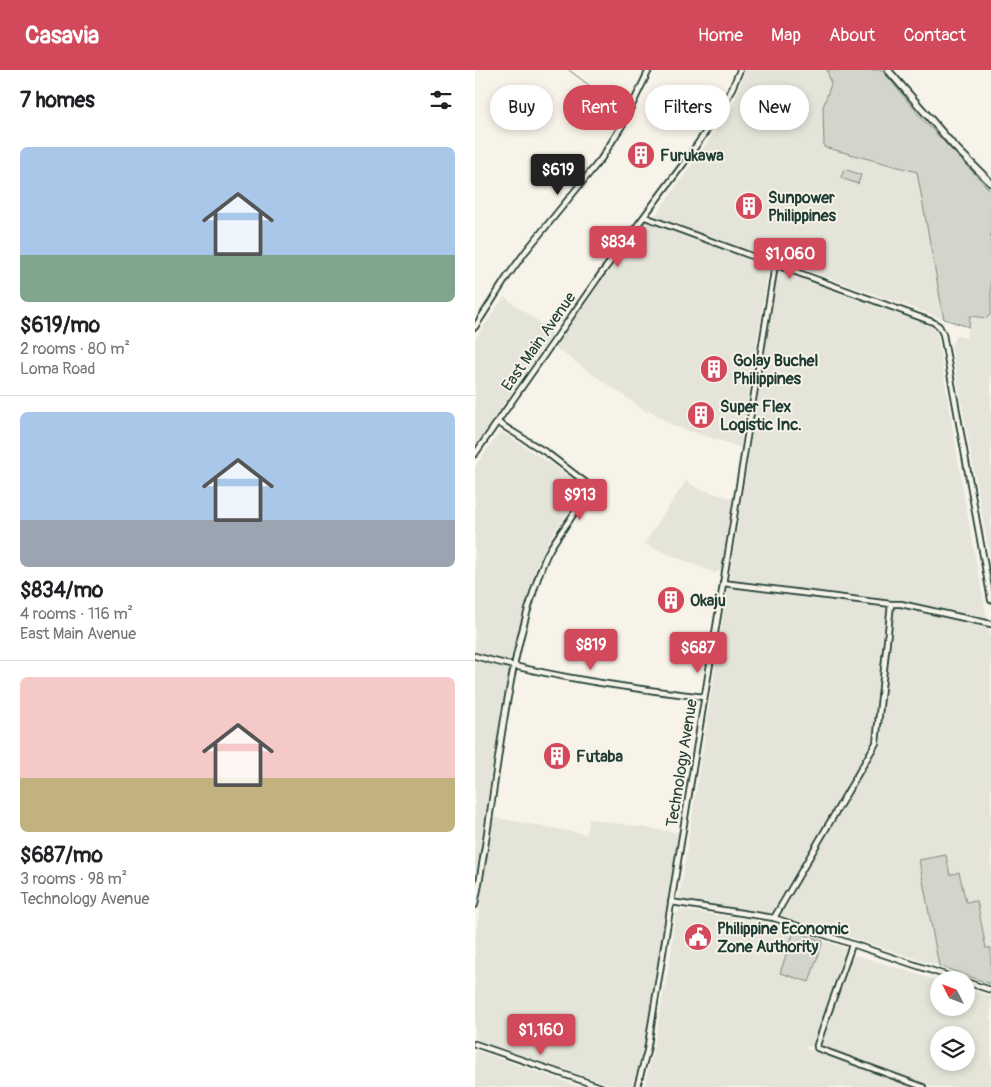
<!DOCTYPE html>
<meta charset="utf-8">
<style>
body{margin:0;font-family:Pangolin,sans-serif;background:#f2f2f2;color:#202124;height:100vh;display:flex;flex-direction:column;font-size:19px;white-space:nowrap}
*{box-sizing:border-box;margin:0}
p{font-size:16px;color:#757577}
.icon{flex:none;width:28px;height:28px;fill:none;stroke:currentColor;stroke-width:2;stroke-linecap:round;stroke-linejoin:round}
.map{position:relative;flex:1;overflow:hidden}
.side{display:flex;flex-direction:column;background:#fff;width:475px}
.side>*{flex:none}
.banner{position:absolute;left:15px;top:15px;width:425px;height:45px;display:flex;gap:10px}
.needle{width:32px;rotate:312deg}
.fabs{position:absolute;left:455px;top:901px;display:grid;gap:10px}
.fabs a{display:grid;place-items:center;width:45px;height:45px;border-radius:50%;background:#fff;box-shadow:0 2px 8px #0003;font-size:25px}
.price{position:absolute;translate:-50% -42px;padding:0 11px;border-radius:5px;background:#d1495b;color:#fff;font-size:16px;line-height:32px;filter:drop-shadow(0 1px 2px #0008)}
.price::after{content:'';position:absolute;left:50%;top:30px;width:15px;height:11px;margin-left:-8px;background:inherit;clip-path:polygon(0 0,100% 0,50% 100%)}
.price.on{background:#222;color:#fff}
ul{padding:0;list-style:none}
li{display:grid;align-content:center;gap:10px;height:265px;padding:0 20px}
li+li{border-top:1px solid #e0e0e0}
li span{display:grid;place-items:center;height:155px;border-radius:8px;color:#555}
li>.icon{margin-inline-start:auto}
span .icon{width:90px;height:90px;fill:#fffc;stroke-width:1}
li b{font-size:21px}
h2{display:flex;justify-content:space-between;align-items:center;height:60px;padding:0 20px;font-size:21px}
.chip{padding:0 18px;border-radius:22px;background:#fff;box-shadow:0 2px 8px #0003;font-size:18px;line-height:45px}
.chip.on{background:#d1495b;color:#fff}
header{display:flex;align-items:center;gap:30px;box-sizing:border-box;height:70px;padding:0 25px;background:#d1495b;color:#fff}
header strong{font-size:24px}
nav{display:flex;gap:28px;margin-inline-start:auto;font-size:18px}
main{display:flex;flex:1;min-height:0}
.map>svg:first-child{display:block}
.built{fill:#e5e4d9;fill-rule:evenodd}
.green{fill:#d3d5ca;stroke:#79897f}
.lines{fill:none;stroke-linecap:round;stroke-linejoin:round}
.stream{stroke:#6f8077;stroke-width:1}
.minor-casing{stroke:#1f3d34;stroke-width:8}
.major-casing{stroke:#1f3d34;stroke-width:9}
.minor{stroke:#f7f3e8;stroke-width:4.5}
.major{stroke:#f7f3e8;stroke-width:5.5}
.labels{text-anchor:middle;stroke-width:4;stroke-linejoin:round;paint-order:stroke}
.poi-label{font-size:16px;font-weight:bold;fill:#1f3d34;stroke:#f7f3e8;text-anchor:start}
.street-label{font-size:16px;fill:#1f3d34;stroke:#f7f3e8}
</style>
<header>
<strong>Casavia</strong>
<nav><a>Home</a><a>Map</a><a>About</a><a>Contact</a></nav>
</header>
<main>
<section class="side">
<h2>7 homes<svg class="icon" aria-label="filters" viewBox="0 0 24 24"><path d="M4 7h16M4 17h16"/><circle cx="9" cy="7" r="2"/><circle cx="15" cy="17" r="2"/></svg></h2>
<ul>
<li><span style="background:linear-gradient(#a9c7e8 70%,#7fa58c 0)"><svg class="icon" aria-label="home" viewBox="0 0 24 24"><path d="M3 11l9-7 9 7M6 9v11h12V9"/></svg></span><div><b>$619/mo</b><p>2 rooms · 80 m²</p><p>Loma Road</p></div></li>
<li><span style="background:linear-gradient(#a9c7e8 70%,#9aa5b1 0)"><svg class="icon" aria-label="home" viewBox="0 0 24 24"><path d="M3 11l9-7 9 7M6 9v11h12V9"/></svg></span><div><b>$834/mo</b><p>4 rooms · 116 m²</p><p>East Main Avenue</p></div></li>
<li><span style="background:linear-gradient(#f6c9c9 65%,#c2b280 0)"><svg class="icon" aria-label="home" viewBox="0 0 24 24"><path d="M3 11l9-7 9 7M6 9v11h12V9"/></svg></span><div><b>$687/mo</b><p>3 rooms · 98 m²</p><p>Technology Avenue</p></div></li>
</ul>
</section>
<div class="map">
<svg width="516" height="1017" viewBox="0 0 516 1017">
<rect width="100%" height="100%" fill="#f7f3e8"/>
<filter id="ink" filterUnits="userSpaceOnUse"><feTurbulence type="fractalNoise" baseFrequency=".02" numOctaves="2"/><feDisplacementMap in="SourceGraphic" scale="10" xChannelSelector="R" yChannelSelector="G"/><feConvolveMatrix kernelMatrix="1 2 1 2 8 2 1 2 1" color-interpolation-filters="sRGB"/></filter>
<g filter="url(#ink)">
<!-- built -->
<g class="built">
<polygon points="270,0 352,0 356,14 348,37 349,77 442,102 469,249 180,146 257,38"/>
<polygon points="171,150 294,196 265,377 198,356 174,340 172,342 79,277"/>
<polygon points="308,200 374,227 461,258 491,437 516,569 516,878 511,878 502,831 491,832 485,803 475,805 472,785 444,790 464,896 302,844 208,833 204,830 302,204"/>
<polygon points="29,227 78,262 0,376 0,269"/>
<polygon points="516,244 516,493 476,275 481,266 491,268 495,246 512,248"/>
<polygon points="27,362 102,411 108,417 108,421 75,468 61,496 37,587 20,679 10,746 111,764 114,749 205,763 169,981 156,1017 143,1017 0,970 0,870 7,824 0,822 0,397 23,364"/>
<polygon points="211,411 222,418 258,429 248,500 240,503 169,474"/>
<polygon points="205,840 288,852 319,861 305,903 334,912 348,871 370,878 373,884 341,975 337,977 331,976 330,978 438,1017 169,1017 178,980 196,883 200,844"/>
<path d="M381 885 464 911V938H491V919L516 926V1017H455L345 976 375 890ZM464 965H491V992H464Z"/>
<polygon points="0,980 77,1007 106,1017 0,1017"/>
</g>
<!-- green -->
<g class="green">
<polygon points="352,0 407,0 449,51 516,121 516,244 512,248 495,246 494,257 469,249 442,102 349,77 348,37 356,14"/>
<polygon points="369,99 386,105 383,114 366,108"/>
<polygon points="471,785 475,805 484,802 491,832 502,831 511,878 516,878 516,914 464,896 444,790"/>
<polygon points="319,861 348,871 334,912 305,903"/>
</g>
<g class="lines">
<!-- stream -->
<polyline class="stream" points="94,0 144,38"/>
<defs>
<g id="minor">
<polyline points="170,147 458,252 464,256 468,264 516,530"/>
<polyline points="0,257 32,207 51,181 126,89 148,54 174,0"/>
<polyline points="0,384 123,208 209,93 246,40 255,23 265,0"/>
<polyline points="248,513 416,534 401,673 299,848"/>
<polyline points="416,534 426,534 516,554"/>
<path d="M0 586C75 607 152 618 229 627"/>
<polyline points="196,832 299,848 485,910"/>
<path d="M0 835C19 738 25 638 52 543 59 522 64 498 75 479 85 461 108 436 112 417L110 412 72 383 22 352"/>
<polyline points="377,875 342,975 342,978 448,1017"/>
<polyline points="491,912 516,920"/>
<polyline points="0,974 126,1017"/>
<polyline points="162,1017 172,981 300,195"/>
</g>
<polyline id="major" points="413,0 478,75 516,113"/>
</defs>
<!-- minor casing -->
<use href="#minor" class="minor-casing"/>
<!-- major casing -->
<use href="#major" class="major-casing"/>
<!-- minor -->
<use href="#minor" class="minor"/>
<!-- major -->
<use href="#major" class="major"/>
</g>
</g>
<!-- icons -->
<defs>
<symbol id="building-disc" viewBox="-11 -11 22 22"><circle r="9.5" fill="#d1495b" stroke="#f7f3e8"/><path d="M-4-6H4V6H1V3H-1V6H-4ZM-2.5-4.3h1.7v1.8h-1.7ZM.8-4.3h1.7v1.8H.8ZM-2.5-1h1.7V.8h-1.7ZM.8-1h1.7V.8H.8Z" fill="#fff"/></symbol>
<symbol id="civic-disc" viewBox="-11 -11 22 22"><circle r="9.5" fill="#d1495b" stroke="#f7f3e8"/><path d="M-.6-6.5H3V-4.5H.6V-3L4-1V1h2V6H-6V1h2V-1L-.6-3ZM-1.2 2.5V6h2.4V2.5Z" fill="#fff"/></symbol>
</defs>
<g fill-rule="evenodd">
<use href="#building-disc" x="150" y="69" width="32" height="32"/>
<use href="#building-disc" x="258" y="120" width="32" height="32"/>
<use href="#building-disc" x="223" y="283" width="32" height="32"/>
<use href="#building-disc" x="210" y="329" width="32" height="32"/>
<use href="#building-disc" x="180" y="514" width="32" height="32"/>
<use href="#building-disc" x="66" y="670" width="32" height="32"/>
<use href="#civic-disc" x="207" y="851" width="32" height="32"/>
</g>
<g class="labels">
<!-- poi labels -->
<g class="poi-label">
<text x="185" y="91">Furukawa</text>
<text x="293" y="133">Sunpower<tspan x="293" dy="18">Philippines</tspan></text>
<text x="258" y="296">Golay Buchel<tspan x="258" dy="18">Philippines</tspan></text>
<text x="245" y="342">Super Flex<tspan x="245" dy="18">Logistic Inc.</tspan></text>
<text x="215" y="536">Okaju</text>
<text x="101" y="692">Futaba</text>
<text x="242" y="864">Philippine Economic<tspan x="242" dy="18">Zone Authority</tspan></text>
</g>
<!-- street labels -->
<g class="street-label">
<text transform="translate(63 271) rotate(-55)" y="6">East Main Avenue</text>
<text transform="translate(206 693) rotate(-81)" y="6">Technology Avenue</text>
</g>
</g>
</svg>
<div class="fabs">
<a><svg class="needle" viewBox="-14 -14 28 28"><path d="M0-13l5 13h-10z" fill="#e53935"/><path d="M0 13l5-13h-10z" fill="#757577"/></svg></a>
<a><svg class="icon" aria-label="layers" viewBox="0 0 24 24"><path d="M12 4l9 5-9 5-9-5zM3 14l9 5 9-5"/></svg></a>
</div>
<b class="price on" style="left:83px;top:126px">$619</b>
<b class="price" style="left:143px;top:198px">$834</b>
<b class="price" style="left:315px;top:210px">$1,060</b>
<b class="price" style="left:105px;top:451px">$913</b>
<b class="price" style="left:116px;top:601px">$819</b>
<b class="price" style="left:223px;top:604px">$687</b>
<b class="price" style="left:66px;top:986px">$1,160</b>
<div class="banner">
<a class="chip">Buy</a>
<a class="chip on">Rent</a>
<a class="chip">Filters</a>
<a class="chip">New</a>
</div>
</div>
</main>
